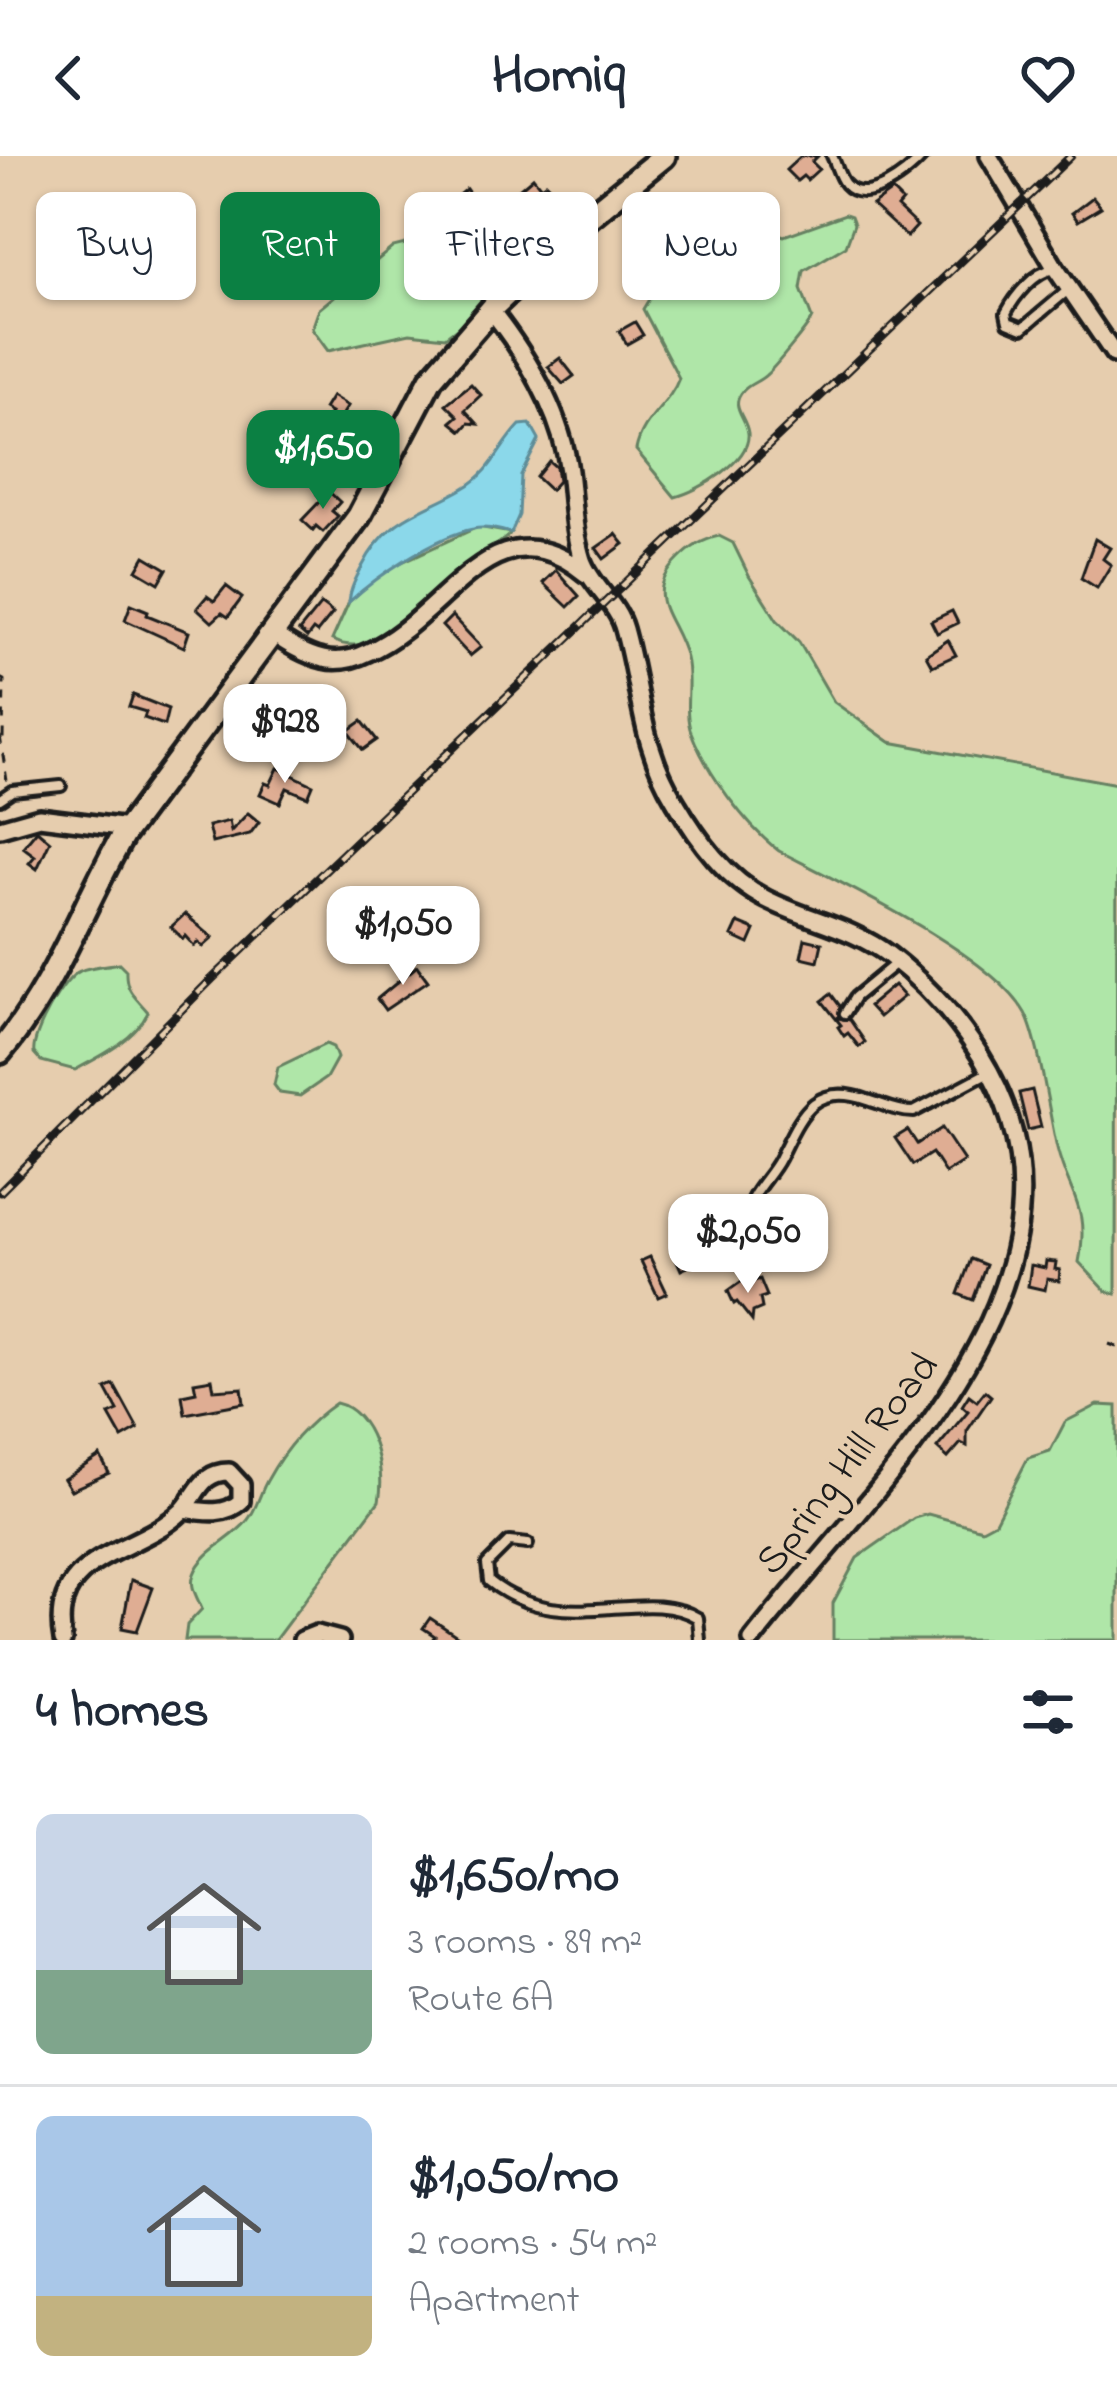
<!DOCTYPE html>
<meta charset="utf-8">
<style>
body{margin:0;font-family:"Indie Flower",sans-serif;background:#f6f6f7;color:#1f2937;height:100vh;display:flex;flex-direction:column;font-size:45px;white-space:nowrap}
*{box-sizing:border-box;margin:0}
p{font-size:39px;color:#747a83}
.icon{flex:none;width:66px;height:66px;fill:none;stroke:currentColor;stroke-width:2;stroke-linecap:round;stroke-linejoin:round}
.map{position:relative;height:1484px;overflow:hidden}
.drawer{display:flex;flex-direction:column;background:#fff;flex:1}
.drawer>*{flex:none}
.top-card{position:absolute;left:36px;top:36px;width:1047px;height:108px;display:flex;gap:24px}
.price{position:absolute;translate:-50% -102px;padding:0 27px;border-radius:24px;background:#fff;color:#222;font-size:39px;line-height:78px;filter:drop-shadow(0 3px 6px #0008)}
.price::after{content:'';position:absolute;left:50%;top:72px;width:36px;height:27px;margin-left:-18px;background:inherit;clip-path:polygon(0 0,100% 0,50% 100%)}
.price.on{background:#0b8043;color:#fff}
ul{padding:0;list-style:none}
li{display:flex;align-items:center;gap:36px;height:300px;padding:0 36px}
li+li{border-top:3px solid #e0e1e3}
li span{display:grid;place-items:center;flex:none;width:336px;height:240px;border-radius:18px;color:#555}
li>.icon{margin-inline-start:auto}
span .icon{width:144px;height:144px;fill:#fffc;stroke-width:1}
li b{font-size:51px}
h2{display:flex;justify-content:space-between;align-items:center;height:144px;padding:0 36px;font-size:51px}
.chip{padding:0 42px;border-radius:18px;background:#fff;box-shadow:0 3px 9px #0004;font-size:42px;line-height:108px}
.chip.on{background:#0b8043;color:#fff}
header{display:flex;justify-content:space-between;align-items:center;height:156px;padding:0 36px;background:#fff;font-size:54px;font-weight:800}
.map>svg:first-child{display:block}
.green{fill:#afe6a8;stroke:#668162;stroke-width:3}
.water{fill:#8bd8ea;stroke:#5f8d98;stroke-width:3}
.building{fill:#dfad93;stroke:#1c1c1c;stroke-width:3}
.lines{fill:none;stroke-linecap:round;stroke-linejoin:round}
.lane-casing{stroke:#1c1c1c;stroke-width:16}
.street-casing{stroke:#1c1c1c;stroke-width:24}
.secondary-casing{stroke:#1c1c1c;stroke-width:30}
.path{stroke:#1c1c1c;stroke-width:3;stroke-dasharray:9 9;stroke-linecap:butt}
.lane{stroke:#e6cdae;stroke-width:8}
.street{stroke:#e6cdae;stroke-width:15}
.secondary{stroke:#e6cdae;stroke-width:21}
.rail-casing{stroke:#1c1c1c;stroke-width:9}
.rail{stroke:#e6cdae;stroke-width:4.5;stroke-dasharray:14;stroke-linecap:butt}
.labels{text-anchor:middle;stroke-width:9;stroke-linejoin:round;paint-order:stroke}
.street-label{font-size:42px;fill:#1c1c1c;stroke:#e6cdae}
</style>
<header><svg class="icon" aria-label="back" viewBox="0 0 24 24"><path d="M15 5l-7 7 7 7"/></svg>Homiq<svg class="icon" aria-label="heart" viewBox="0 0 24 24"><path d="M12 20l-8-8c-3-5 5-10 8-4 3-6 11-1 8 4z"/></svg></header>
<div class="map">
<svg width="1117" height="1484" viewBox="0 0 1117 1484">
<rect width="100%" height="100%" fill="#e6cdae"/>
<filter id="ink" filterUnits="userSpaceOnUse"><feTurbulence type="fractalNoise" baseFrequency=".00833" numOctaves="2"/><feDisplacementMap in="SourceGraphic" scale="24" xChannelSelector="R" yChannelSelector="G"/><feConvolveMatrix kernelMatrix="1 2 1 2 8 2 1 2 1" color-interpolation-filters="sRGB"/></filter>
<g filter="url(#ink)">
<!-- green -->
<g class="green">
<path d="M845 58 851 60 854 68 846 90 804 115 801 133 812 162C810 169 773 213 766 219 759 226 750 227 743 235 729 251 746 260 748 277 751 305 699 335 675 341L636 294C642 262 669 250 679 222L643 153 651 140 747 72 759 71 784 80Z"/>
<polygon points="405,88 420,95 438,112 471,122 482,146 473,160 445,181 410,177 328,195 312,173 319,153 393,91"/>
<path d="M478 371 511 377C496 392 474 402 457 415 424 442 381 508 332 484L349 446 385 414Z"/>
<path d="M719 380 733 387 749 420 777 464 799 486 834 546 890 586 1117 628 1116 1138 1106 1135 1079 1106C1090 1049 1069 1041 1057 992 1049 958 1039 883 1025 857 992 798 841 727 779 695 746 670 706 616 691 576 683 553 692 526 686 502 676 461 640 441 679 403 691 391 702 384 719 380Z"/>
<path d="M119 807 126 814C125 836 136 841 148 856 136 883 100 901 75 914L41 905 34 897C31 880 63 822 80 815 91 810 107 810 119 807Z"/>
<polygon points="326,888 333,891 337,902 326,922 300,940 280,937 274,929 278,911"/>
<path d="M336 1247C372 1255 386 1312 379 1345L275 1484H185L187 1469 202 1453C197 1441 189 1430 194 1418 203 1394 232 1384 247 1365 257 1353 260 1336 268 1323 285 1292 307 1267 336 1247Z"/>
<polygon points="1098,1249 1117,1250 1117,1484 833,1484 833,1447 857,1402 914,1362 928,1358 982,1373 995,1366 1028,1302 1050,1295 1065,1266"/>
</g>
<!-- water -->
<path class="water" d="M530 268 539 284 521 319 519 359 511 377C499 374 486 370 473 373 436 380 377 420 349 446 350 433 356 422 362 411 388 360 419 358 464 332 493 315 499 291 520 269Z"/>
<!-- building -->
<g class="building">
<polygon points="801,0 818,0 812,6 819,13 807,24 803,20 797,25 786,14"/>
<polygon points="533,21 541,31 546,27 554,35 528,56 513,38"/>
<polygon points="466,33 498,77 488,85 450,46"/>
<polygon points="892,35 902,45 897,51 917,70 907,81 872,49"/>
<polygon points="1093,41 1101,51 1078,65 1072,57"/>
<polygon points="635,166 643,179 627,188 619,175"/>
<polygon points="560,202 574,220 563,228 548,211"/>
<polygon points="471,228 481,239 465,254 478,268 469,267 462,275 451,266 458,260 446,248"/>
<polygon points="332,240 348,250 334,272 325,266 331,257 324,253"/>
<polygon points="299,274 311,288 297,300 285,287"/>
<polygon points="549,305 556,311 558,325 550,334 536,321"/>
<polygon points="324,331 340,346 332,355 338,360 323,376 316,370 313,374 302,364 322,343 317,338"/>
<polygon points="616,378 624,388 604,403 596,392"/>
<polygon points="1095,383 1110,392 1103,403 1111,409 1097,432 1081,422"/>
<polygon points="145,400 167,413 159,427 137,414"/>
<polygon points="556,414 579,440 568,451 543,427"/>
<polygon points="226,430 242,442 228,461 222,457 212,466 197,452 207,440 214,445"/>
<polygon points="131,448 148,455 147,459 189,476 184,491 125,464"/>
<polygon points="321,448 333,457 317,477 313,474 307,482 299,475"/>
<polygon points="952,455 958,467 937,477 931,465"/>
<polygon points="452,460 481,491 470,500 442,470"/>
<polygon points="948,484 956,499 932,510 926,499"/>
<polygon points="133,539 168,553 164,569 144,562 146,556 129,551"/>
<polygon points="362,565 377,584 363,594 348,575"/>
<polygon points="278,612 313,629 308,641 287,632 280,647 260,638 265,627 270,629"/>
<polygon points="248,657 259,666 250,678 212,687 208,670 229,665 231,675"/>
<polygon points="37,674 50,685 37,713 29,707 35,700 23,691"/>
<polygon points="388,755 398,770 377,783 368,767"/>
<polygon points="185,758 213,782 203,791 198,786 194,790 185,780 183,783 171,771"/>
<polygon points="738,767 755,774 749,788 732,780"/>
<polygon points="805,783 822,787 818,805 801,801"/>
<polygon points="417,810 428,825 385,854 377,843"/>
<polygon points="894,829 904,840 879,861 869,850"/>
<polygon points="831,838 840,850 838,862 850,864 865,886 859,891 848,877 844,880 838,871 841,869 822,845"/>
<polygon points="1032,934 1041,971 1028,974 1019,937"/>
<polygon points="942,972 964,1005 945,1017 932,997 913,1009 895,982 908,974 917,988"/>
<polygon points="686,1084 696,1107 681,1114 671,1091"/>
<polygon points="650,1101 667,1137 658,1141 641,1105"/>
<polygon points="971,1103 986,1109 973,1144 958,1138"/>
<polygon points="1046,1105 1056,1106 1055,1113 1060,1114 1059,1125 1047,1123 1045,1134 1028,1130 1031,1109 1045,1112"/>
<polygon points="749,1120 751,1126 760,1123 767,1140 760,1142 762,1152 753,1156 752,1165 737,1146 734,1148 728,1135"/>
<polygon points="212,1223 214,1234 242,1232 244,1247 185,1258 182,1239 196,1236 194,1226"/>
<polygon points="114,1229 138,1273 122,1282 109,1259 118,1255 106,1233"/>
<polygon points="985,1235 991,1240 967,1275 967,1290 961,1287 948,1302 937,1292 968,1255 962,1250 969,1239 977,1245"/>
<polygon points="100,1300 109,1317 71,1334 64,1323"/>
<polygon points="131,1424 153,1432 137,1475 122,1472"/>
<polygon points="430,1462 463,1484 432,1484 435,1480 423,1472"/>
</g>
<g class="lines">
<defs>
<g id="lane">
<path d="M832 0C836 8 839 21 845 28 866 52 909 16 923 0"/>
<path d="M1054 113C1034 116 1015 140 1006 157L1008 166 1023 172 1067 135"/>
<polyline points="0,643 12,635 61,630"/>
<polyline points="845,857 855,841 895,808"/>
<path d="M766 1104C767 1084 744 1071 749 1052 752 1036 771 1019 779 1003 800 962 812 924 868 944 884 949 898 956 914 956L987 917"/>
<path d="M528 1388 509 1386 487 1408 489 1425C563 1484 642 1428 698 1462L700 1484"/>
</g>
<g id="street">
<polyline points="989,0 1056,113 1114,198"/>
<path d="M491 154C527 200 561 256 569 315 573 346 573 375 582 404 591 430 617 447 624 473 642 537 639 585 675 645 698 684 726 723 766 743 807 764 852 771 889 799 925 827 956 861 980 899 1117 1118 875 1326 752 1484"/>
<path d="M273 478C288 488 305 499 323 503 339 507 354 503 368 496 447 462 493 341 586 418"/>
<polyline points="0,672 39,661 128,672"/>
<path d="M63 1484C47 1398 136 1399 181 1356 198 1339 200 1316 229 1316L241 1329V1345C226 1360 204 1356 185 1353"/>
<polyline points="302,1484 317,1478 340,1484"/>
</g>
<path id="secondary" d="M0 896C55 831 81 753 123 679L359 360 431 223 494 150 534 112 584 65 664 0"/>
</defs>
<!-- lane casing -->
<use href="#lane" class="lane-casing"/>
<!-- street casing -->
<use href="#street" class="street-casing"/>
<!-- secondary casing -->
<use href="#secondary" class="secondary-casing"/>
<!-- path -->
<g class="path">
<polyline points="0,522 4,524 3,583"/>
<polyline points="0,580 7,625"/>
<polyline points="1109,1188 1117,1191"/>
</g>
<!-- lane -->
<use href="#lane" class="lane"/>
<!-- street -->
<use href="#street" class="street"/>
<!-- secondary -->
<use href="#secondary" class="secondary"/>
<defs>
<polyline id="rail" points="0,1036 212,823 1071,0"/>
</defs>
<!-- rail casing -->
<use href="#rail" class="rail-casing"/>
<!-- rail -->
<use href="#rail" class="rail"/>
</g>
</g>
<g class="labels">
<!-- street labels -->
<g class="street-label">
<text transform="translate(845 1306) rotate(-52)" y="15">Spring Hill Road</text>
</g>
</g>
</svg>
<b class="price on" style="left:323px;top:356px">$1,650</b>
<b class="price" style="left:285px;top:630px">$928</b>
<b class="price" style="left:403px;top:832px">$1,050</b>
<b class="price" style="left:748px;top:1140px">$2,050</b>
<div class="top-card">
<a class="chip">Buy</a>
<a class="chip on">Rent</a>
<a class="chip">Filters</a>
<a class="chip">New</a>
</div>
</div>
<section class="drawer">
<h2>4 homes<svg class="icon" aria-label="filters" viewBox="0 0 24 24"><path d="M4 7h16M4 17h16"/><circle cx="9" cy="7" r="2"/><circle cx="15" cy="17" r="2"/></svg></h2>
<ul>
<li><span style="background:linear-gradient(#c9d6e8 65%,#7fa58c 0)"><svg class="icon" aria-label="home" viewBox="0 0 24 24"><path d="M3 11l9-7 9 7M6 9v11h12V9"/></svg></span><div><b>$1,650/mo</b><p>3 rooms · 89 m²</p><p>Route 6A</p></div></li>
<li><span style="background:linear-gradient(#a9c7e8 75%,#c2b280 0)"><svg class="icon" aria-label="home" viewBox="0 0 24 24"><path d="M3 11l9-7 9 7M6 9v11h12V9"/></svg></span><div><b>$1,050/mo</b><p>2 rooms · 54 m²</p><p>Apartment</p></div></li>
</ul>
</section>
